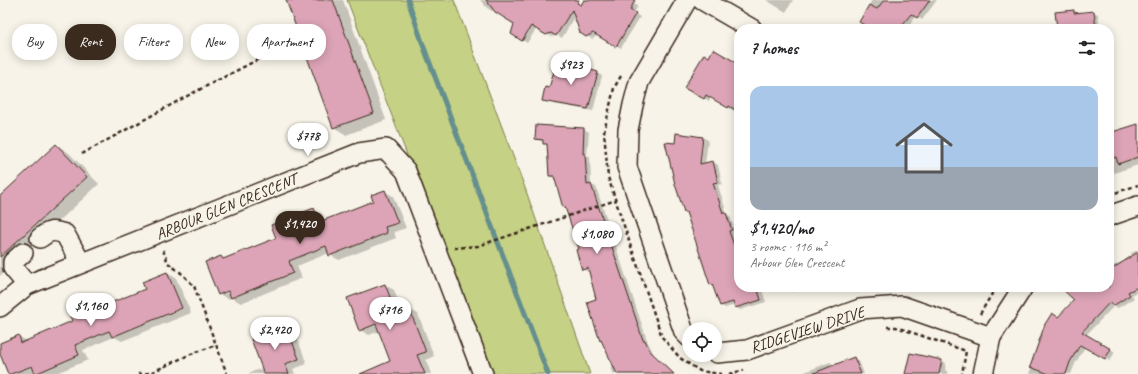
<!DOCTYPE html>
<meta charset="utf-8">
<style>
body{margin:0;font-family:Caveat,sans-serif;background:#f2f2f2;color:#202124;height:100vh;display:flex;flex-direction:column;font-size:15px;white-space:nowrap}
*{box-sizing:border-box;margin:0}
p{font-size:13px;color:#757577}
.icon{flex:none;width:22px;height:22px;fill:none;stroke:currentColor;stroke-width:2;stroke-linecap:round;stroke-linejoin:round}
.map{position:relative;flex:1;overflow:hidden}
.panel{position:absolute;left:734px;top:24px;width:380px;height:268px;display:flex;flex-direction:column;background:#fff;border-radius:16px;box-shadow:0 2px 10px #0003}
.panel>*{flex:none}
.guide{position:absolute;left:12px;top:24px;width:380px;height:36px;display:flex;gap:8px}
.buttons{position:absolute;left:682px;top:322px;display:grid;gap:8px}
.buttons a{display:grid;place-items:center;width:40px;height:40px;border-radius:50%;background:#fff;box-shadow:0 2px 10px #0003;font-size:20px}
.price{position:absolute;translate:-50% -34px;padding:0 9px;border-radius:14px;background:#fff;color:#222;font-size:13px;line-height:26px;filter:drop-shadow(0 1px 2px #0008)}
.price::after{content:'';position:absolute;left:50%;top:24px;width:12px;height:9px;margin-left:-6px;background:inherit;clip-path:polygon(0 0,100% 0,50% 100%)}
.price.selected{background:#3b2a1e;color:#fff}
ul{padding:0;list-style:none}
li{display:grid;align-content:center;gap:8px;height:212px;padding:0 16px}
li+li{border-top:1px solid #e0e0e0}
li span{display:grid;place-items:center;height:124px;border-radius:12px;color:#555}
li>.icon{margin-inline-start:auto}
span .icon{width:72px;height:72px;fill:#fffc;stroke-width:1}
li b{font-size:17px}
h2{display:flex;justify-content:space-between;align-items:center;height:48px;padding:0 16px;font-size:17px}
.pill{padding:0 14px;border-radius:16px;background:#fff;box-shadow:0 2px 10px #0003;font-size:14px;line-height:36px}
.pill.selected{background:#3b2a1e;color:#fff}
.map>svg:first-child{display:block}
.green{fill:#c5d184;stroke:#807e51}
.shadow{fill:#0003;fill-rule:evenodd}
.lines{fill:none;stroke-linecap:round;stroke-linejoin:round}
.stream{stroke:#658f8e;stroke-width:5}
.building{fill:#dca4b6;stroke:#3b2a1e}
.minor-casing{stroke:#3b2a1e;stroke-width:22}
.path{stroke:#3b2a1e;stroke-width:2.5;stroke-dasharray:4 3;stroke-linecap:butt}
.minor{stroke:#f7f3e8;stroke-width:19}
.labels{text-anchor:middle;stroke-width:3.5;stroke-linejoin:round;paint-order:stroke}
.street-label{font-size:16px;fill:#3b2a1e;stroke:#f7f3e8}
</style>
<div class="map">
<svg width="1138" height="374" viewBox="0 0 1138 374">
<rect width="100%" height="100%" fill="#f7f3e8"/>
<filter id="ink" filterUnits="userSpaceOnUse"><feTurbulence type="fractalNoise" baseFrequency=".025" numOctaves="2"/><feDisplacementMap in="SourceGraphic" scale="8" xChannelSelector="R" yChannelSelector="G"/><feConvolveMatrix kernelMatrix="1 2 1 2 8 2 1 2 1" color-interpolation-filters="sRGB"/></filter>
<g filter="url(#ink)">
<!-- green -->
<polygon class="green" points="347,0 454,0 525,188 590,374 492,374"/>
<!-- shadow -->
<g class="shadow">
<polygon points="287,0 343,0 386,120 346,135 334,127"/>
<polygon points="480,0 571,0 581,7 585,0 627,0 638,6 634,13 640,17 621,48 599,35 592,39 580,32 575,16 562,38 557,35 552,37 537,28 527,43 512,33 515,24 494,9 492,11 487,8"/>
<polygon points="766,0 793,0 786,12"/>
<polygon points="872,0 937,0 922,20 916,16 907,29 873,29 860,22"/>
<polygon points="1073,11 1078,13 1093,12 1098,14 1100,29 1058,29 1056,13"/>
<polygon points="709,58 739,65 739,114 711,97 709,101 686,87"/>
<polygon points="597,73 602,76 593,111 548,103 543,100 550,89"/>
<polygon points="1138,125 1138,165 1111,174 1113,177 1109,178 1109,134"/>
<polygon points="537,126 584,129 589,132 587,156 590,157 591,185 596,187 648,343 649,344 654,355 674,374 613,374 610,368 614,366 603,342 601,340 588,302 598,299 590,272 588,272 583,269 580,249 566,209 564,207 555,179 550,176 548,146 544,143 544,142 536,139"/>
<polygon points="677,134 704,138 702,138 698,169 700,170 704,138 708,140 705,164 713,162 718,165 722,184 718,185 727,214 730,216 736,233 733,234 739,250 738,258 739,287 761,287 766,302 740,310 736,307 735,305 725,308 720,305 714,286 711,284 687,213 685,212 676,144"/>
<polygon points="57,145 69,153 99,184 0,276 0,198"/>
<path d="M384 191 393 196 406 228 394 232 396 238 339 260 330 255 329 253 297 266 302 278 241 303 232 298 228 299 219 294 221 257 225 259 278 239 313 209 322 214 325 221 374 202ZM233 290 224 294V292Z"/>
<polygon points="1138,250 1138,292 1132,295 1134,298 1118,308 1114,306 1086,335 1115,352 1110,361 1085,347 1075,364 1071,374 1029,374 1046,324 1059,319 1076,300 1075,287 1109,287 1109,268 1132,257 1131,253"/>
<polygon points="167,273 176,278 191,313 122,341 114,337 83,350 88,360 54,374 37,374 35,373 32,374 9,374 0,352 0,344 18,336 27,341 74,322 70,313 100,301 109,305 146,290"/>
<polygon points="385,285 394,290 402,312 409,309 418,314 434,356 426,360 431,374 383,374 391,362 380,331 369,335 360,330"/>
<polygon points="787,287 810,287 793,292 788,289"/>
<polygon points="286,327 295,332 307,364 293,369 295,374 250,374 249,373 263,368"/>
<polygon points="854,358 859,361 864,374 795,374 799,373 800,374 830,362 835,366"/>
<polygon points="941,361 946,363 945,370 948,372 948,374 906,374"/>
</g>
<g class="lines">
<!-- stream -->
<polyline class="stream" points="408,0 423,45 548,374"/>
</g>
<!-- building -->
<g class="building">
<polygon points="286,0 333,0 374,113 333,128"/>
<polygon points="486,0 579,0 577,3 581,5 584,0 635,0 630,10 636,13 616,47 593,33 586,37 580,33 572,10 556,36 551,33 546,35 531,26 522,41 511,34 514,24 495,12"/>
<polygon points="884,0 930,0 917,18 911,14 899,29 871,29 859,22 869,5 877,9"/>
<polygon points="1074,10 1074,13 1094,11 1096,29 1057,28 1055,12"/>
<polygon points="713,49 739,64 739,112 729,106 728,108 706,95 704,99 684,88 704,54 709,57"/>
<polygon points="561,61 598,72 588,109 542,101 545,87 549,88 554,71 558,70"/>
<polygon points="1138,124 1138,157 1118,164 1116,157 1109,160 1109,133"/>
<polygon points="536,125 584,128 583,154 585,153 587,185 591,184 643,340 645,340 650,351 674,374 617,374 601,340 600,341 587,302 596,299 588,268 582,270 576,250 579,249 565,207 563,208 554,176 549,176 547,144 543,144 543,140 535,139"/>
<polygon points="676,133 703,137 700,164 713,161 718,182 713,183 723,213 726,213 732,230 729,231 737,254 734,255 739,273 739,287 757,287 761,300 735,308 733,302 720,306 712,284 710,285 686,212 684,212 675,184 665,142 675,143"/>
<polygon points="56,144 87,177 0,257 0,196"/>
<polygon points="385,190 398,223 385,227 387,233 329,256 326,246 289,261 293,273 231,298 228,291 218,295 205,262 221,256 223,259 276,238 271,225 314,208 319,222 373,201 371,195"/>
<polygon points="1138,252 1138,287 1128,292 1130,295 1113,306 1110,302 1082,332 1111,349 1105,359 1080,345 1070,362 1066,374 1049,374 1030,367 1045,324 1052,313 1058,317 1074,300 1060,287 1109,287 1109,271"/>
<polygon points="167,272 182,308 112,337 109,331 75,345 79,355 35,374 32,366 11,374 8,374 0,354 0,343 19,335 21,343 72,321 69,313 100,300 103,306 145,289 142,282"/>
<polygon points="385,284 396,313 409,308 426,352 417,355 425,374 360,374 390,361 376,324 359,331 347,298"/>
<polygon points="286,326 299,359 285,364 289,374 264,374 251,339"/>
<polygon points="910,353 942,360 939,374 905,374"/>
<polygon points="854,357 861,374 814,374 814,373"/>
</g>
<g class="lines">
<defs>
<g id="minor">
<polyline points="687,0 639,82 633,105 628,130 627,167 684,332 689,337"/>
<polyline points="702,0 752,29"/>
<polyline points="1109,216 1138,206"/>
<path d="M40 238C50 230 53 230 65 234L81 263"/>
<polyline points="23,253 13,262 13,268 27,285"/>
<polyline points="0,307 27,285 359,153 386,149 406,171 483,374"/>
<polyline points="715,352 717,353 747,350 860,309 902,306 991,337"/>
<polyline points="983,374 991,337 1023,287"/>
</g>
</defs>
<!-- minor casing -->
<use href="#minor" class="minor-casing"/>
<!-- path -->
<g class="path">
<polyline points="621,76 614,88 604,132 608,177 621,217 662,337 680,358 700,371 721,374"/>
<polyline points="82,154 189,95 263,57"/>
<polyline points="1109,195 1138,185"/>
<polyline points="454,248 478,246 616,200"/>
<polyline points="163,250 168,263 180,272 194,286 227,374"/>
<polyline points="980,314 996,287"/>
<polyline points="887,327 896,327 966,351 962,374"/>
<polyline points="138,374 150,373 191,354 216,345"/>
<polyline points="729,374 744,370"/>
</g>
<!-- minor -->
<use href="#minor" class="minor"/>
</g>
</g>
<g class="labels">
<!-- street labels -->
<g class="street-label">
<text transform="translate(226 206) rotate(-22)" y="6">ARBOUR GLEN CRESCENT</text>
<text transform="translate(807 329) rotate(-18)" y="6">RIDGEVIEW DRIVE</text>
</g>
</g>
</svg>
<div class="buttons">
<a><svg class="icon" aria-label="locate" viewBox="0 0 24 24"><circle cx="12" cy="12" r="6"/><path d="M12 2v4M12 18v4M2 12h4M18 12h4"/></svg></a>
</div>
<b class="price" style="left:571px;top:86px">$923</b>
<b class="price" style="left:308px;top:157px">$778</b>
<b class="price selected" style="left:300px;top:245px">$1,420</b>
<b class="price" style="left:597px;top:255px">$1,080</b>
<b class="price" style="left:91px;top:327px">$1,160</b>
<b class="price" style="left:390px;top:331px">$716</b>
<b class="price" style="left:275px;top:351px">$2,420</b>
<div class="guide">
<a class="pill">Buy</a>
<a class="pill selected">Rent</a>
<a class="pill">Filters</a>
<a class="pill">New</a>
<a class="pill">Apartment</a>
</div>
<section class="panel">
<h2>7 homes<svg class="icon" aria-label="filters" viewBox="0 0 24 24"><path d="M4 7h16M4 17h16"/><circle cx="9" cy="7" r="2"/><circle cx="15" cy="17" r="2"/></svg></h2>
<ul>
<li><span style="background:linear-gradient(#a9c7e8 65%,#9aa5b1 0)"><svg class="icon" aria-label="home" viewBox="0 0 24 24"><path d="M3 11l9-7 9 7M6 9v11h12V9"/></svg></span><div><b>$1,420/mo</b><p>3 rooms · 116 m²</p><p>Arbour Glen Crescent</p></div></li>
</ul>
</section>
</div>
